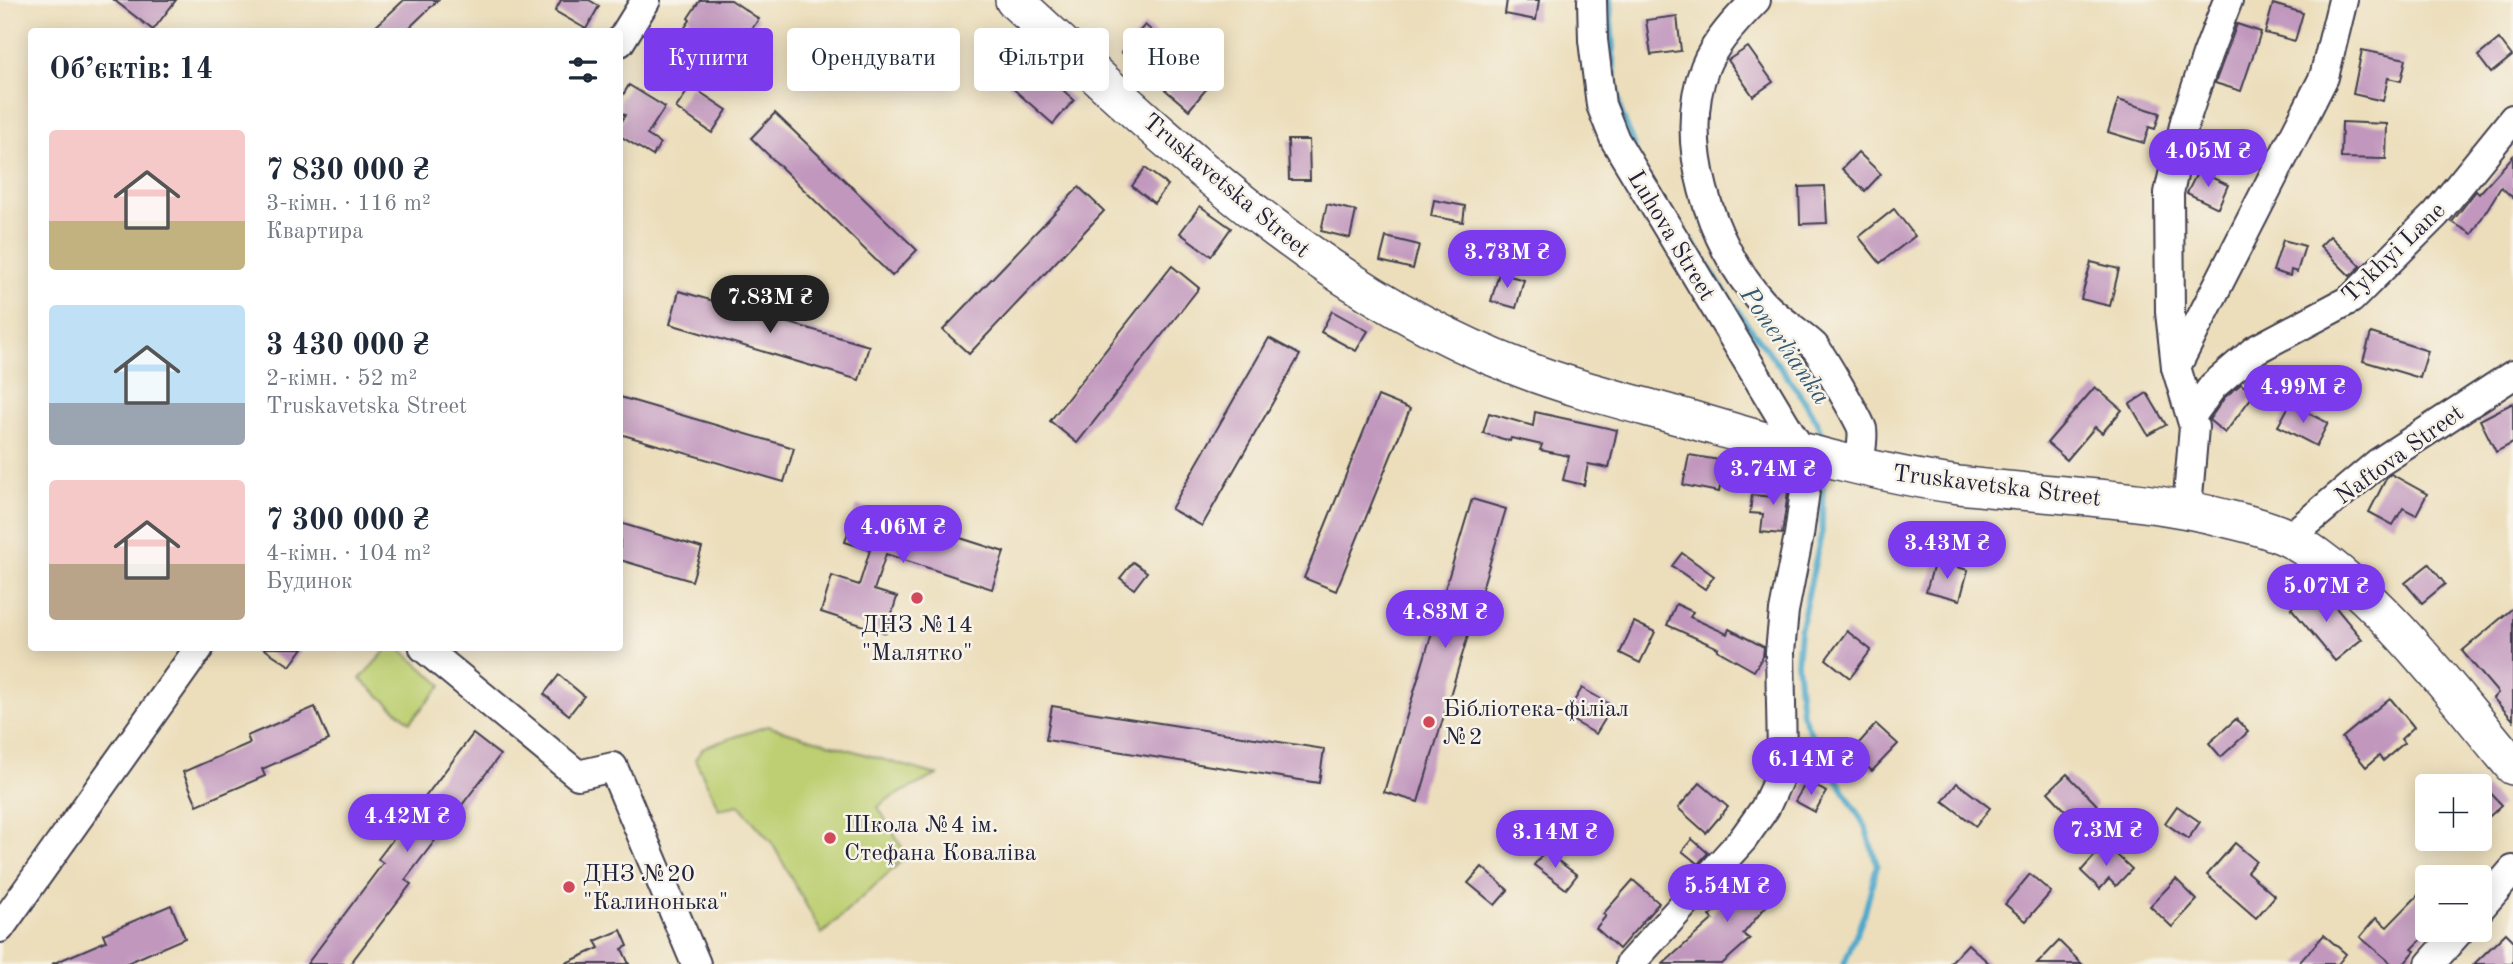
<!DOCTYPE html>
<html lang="uk">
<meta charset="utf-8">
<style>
body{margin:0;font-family:"Old Standard TT",serif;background:#f2f2f3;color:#1f2937;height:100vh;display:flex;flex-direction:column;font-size:26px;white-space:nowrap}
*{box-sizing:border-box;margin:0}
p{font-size:23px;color:#747a83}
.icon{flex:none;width:38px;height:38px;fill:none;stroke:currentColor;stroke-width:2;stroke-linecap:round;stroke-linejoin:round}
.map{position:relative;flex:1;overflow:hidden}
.drawer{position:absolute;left:28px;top:28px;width:595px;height:623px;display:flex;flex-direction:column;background:#fff;border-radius:7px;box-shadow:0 4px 18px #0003}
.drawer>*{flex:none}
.banner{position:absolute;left:644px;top:28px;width:665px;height:63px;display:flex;gap:14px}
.fabs{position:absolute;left:2415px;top:774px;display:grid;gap:14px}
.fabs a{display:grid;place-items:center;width:77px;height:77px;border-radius:7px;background:#fff;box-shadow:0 4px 18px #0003;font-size:35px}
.price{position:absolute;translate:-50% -60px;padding:0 16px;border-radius:24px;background:#7c3aed;color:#fff;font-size:23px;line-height:46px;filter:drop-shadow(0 2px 4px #0008)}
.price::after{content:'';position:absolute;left:50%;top:42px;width:21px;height:16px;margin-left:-10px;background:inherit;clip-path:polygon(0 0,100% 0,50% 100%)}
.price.selected{background:#222;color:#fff}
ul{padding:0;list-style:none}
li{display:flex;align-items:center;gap:21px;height:175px;padding:0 21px}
li span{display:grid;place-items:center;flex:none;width:196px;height:140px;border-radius:7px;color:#555}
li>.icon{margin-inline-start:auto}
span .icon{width:84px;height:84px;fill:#fffc;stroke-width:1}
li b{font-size:30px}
h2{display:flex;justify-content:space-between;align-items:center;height:84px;padding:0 21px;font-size:30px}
.pill{padding:0 24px;border-radius:7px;background:#fff;box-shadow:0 4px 18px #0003;font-size:24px;line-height:63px}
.pill.selected{background:#7c3aed;color:#fff}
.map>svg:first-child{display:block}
.green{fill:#bdcf72;stroke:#707856;stroke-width:2}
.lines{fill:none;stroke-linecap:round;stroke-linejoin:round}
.stream{stroke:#4ca8ca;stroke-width:6}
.building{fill:#c197be}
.minor-casing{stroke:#403e4e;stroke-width:32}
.major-casing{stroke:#403e4e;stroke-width:40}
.minor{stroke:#fff;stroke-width:28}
.major{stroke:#fff;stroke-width:37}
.poi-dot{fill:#d1495b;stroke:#f7f3e8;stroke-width:2.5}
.labels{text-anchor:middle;stroke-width:5;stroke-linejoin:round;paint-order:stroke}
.street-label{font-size:24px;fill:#22223b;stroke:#f7f3e8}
.poi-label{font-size:24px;fill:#22223b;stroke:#f7f3e8;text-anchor:start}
.water-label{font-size:26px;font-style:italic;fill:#335874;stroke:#f7f3e8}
</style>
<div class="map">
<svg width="2513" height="964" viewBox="0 0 2513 964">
<rect width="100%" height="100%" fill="#f7f3e8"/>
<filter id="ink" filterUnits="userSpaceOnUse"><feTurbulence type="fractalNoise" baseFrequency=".0143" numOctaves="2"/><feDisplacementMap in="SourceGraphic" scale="14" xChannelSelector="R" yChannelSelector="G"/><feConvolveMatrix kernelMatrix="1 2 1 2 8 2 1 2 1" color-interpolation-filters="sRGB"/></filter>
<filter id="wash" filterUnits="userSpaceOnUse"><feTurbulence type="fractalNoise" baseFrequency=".00686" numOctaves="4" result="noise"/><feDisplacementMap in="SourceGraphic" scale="28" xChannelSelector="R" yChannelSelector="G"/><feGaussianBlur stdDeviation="1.57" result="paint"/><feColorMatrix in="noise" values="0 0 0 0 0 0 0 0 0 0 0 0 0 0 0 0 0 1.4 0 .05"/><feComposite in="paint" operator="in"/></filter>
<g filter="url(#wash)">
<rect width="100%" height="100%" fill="#ecdebb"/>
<!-- green -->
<g class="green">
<polygon points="388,648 399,648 442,685 410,722 360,679"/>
<polygon points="767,726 937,775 888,799 878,807 907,856 822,934 772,843 739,805 719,809 695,759 704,747"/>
</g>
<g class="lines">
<!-- stream -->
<g class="stream">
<polyline points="1610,0 1614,70 1620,109 1635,149"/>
<path d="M1692 241C1708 266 1723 290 1740 314 1759 342 1824 415 1824 446"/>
<polyline points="1823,470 1822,531 1800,631 1797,663 1802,713 1815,743 1865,826 1877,865 1865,912 1844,964"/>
</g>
</g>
<g id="blocks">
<!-- building -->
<g class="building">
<polygon points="114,0 176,0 153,30"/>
<polygon points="404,0 438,0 405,32 370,32"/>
<polygon points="561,0 589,0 599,6 586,29 555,11"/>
<polygon points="700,0 731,0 759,19 736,51 726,44 700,81 665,57 690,20 688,18"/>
<polygon points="1507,0 1539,0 1536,20 1505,14"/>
<polygon points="2273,4 2303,13 2295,41 2265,33"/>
<polygon points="1677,16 1681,51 1651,55 1646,20"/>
<polygon points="2237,24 2261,32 2241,91 2215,83"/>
<polygon points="1145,25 1212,82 1189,110 1121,52"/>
<polygon points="1005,37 1074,100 1053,124 984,63"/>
<polygon points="2499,39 2512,56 2491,73 2478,56"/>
<polygon points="1748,47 1773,82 1753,96 1728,60"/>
<polygon points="2362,50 2406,59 2401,81 2388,78 2383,101 2353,94"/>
<polygon points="629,85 665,107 647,135 660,143 653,156 620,136 620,125 625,115 620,112 620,100"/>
<polygon points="691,86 727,110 712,133 676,108"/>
<polygon points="2118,100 2160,113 2155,129 2149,127 2144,143 2108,132"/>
<polygon points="775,113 917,250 892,276 751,138"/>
<polygon points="2342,122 2387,124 2386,159 2341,158"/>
<polygon points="1288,140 1309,140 1310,180 1289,180"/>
<polygon points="1858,152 1881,174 1865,191 1842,169"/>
<polygon points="2513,156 2513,198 2501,187 2472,234 2452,222 2476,191 2479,194"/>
<polygon points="1145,168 1168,185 1154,203 1132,186"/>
<polygon points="2198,171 2228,185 2218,208 2187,193"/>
<polygon points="1825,186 1827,223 1800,224 1799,187"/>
<polygon points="1079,187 1104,211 969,354 943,330"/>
<polygon points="1434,200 1465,206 1463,222 1431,216"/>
<polygon points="1327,204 1356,211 1350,238 1321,231"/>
<polygon points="1200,206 1231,228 1211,256 1180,233"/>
<polygon points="1894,209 1915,236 1880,263 1859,237"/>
<polygon points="2330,236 2361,266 2350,276 2320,246"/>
<polygon points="1386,237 1419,245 1413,269 1380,261"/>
<polygon points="2283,240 2305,246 2297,272 2291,270 2290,276 2273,271"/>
<polygon points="2091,262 2119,269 2110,306 2081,299"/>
<polygon points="1172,266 1199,288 1077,443 1050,421"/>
<polygon points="1499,273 1524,280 1516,308 1491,301"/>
<polygon points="679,291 869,346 859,380 670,324"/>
<polygon points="1332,311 1368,331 1356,351 1321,332"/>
<polygon points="2371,333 2428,351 2420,378 2363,361"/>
<polygon points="1269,338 1300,355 1202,526 1171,509"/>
<polygon points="2241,384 2254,394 2225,433 2209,420 2225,397"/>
<polygon points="2095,387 2122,410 2102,433 2095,427 2067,460 2047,443"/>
<polygon points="2147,393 2166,425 2148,435 2130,404"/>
<polygon points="1378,396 1410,409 1336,591 1304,578"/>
<polygon points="620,397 794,448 784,482 620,434"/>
<polygon points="2513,403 2513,443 2496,452 2480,420"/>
<polygon points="2290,404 2328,423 2316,446 2278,426"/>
<polygon points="1535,412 1617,430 1609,468 1588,464 1584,485 1563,480 1569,456 1540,450 1542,445 1511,438 1510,441 1483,433 1489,413 1533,426"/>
<polygon points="1689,455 1725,461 1719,492 1683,485"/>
<polygon points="2391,474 2427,494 2416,515 2403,508 2393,525 2369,512 2387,477"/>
<polygon points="1775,477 1790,478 1782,534 1761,532 1763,514 1750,513 1752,495 1773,497"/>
<polygon points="1472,499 1506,509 1418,802 1384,792"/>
<polygon points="857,505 1004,552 992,589 886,554 874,590 897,597 886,633 821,612 832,576 859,585 870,550 845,542"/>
<polygon points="620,523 702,548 692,581 620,560"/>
<polygon points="1682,553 1714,576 1705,589 1672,566"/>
<polygon points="1935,561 1968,570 1960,600 1926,591"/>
<polygon points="1133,562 1147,572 1134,589 1120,578"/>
<polygon points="2429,564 2445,584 2422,603 2405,583"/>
<polygon points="2318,586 2362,639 2335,661 2291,608"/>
<polygon points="1676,604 1693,612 1690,617 1727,634 1729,629 1764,647 1763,656 1754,671 1717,650 1718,648 1667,625"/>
<polygon points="2513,608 2513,720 2493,698 2498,693 2462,651"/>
<polygon points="1634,622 1655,632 1640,663 1620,653"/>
<polygon points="1847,631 1871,650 1850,678 1826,659"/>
<polygon points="263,648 303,648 290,666"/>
<polygon points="559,675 584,696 569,715 544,694"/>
<polygon points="1582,688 1613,706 1596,734 1565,716"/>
<polygon points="2390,698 2414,727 2401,739 2404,743 2383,761 2379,756 2366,767 2342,738"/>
<polygon points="1052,706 1324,749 1319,783 1046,740"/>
<polygon points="315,707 329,740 262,769 265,776 197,805 183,772 250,743 247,736"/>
<polygon points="2236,719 2248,732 2221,757 2209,743"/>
<polygon points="1876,724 1898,744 1872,771 1851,752"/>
<polygon points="473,734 500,755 405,880 411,884 350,964 307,964 383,863 378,859"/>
<polygon points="2067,774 2097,805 2077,823 2048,792"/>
<polygon points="1807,781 1826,792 1815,812 1795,801"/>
<polygon points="2480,782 2502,805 2480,825"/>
<polygon points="1700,783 1728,807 1706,833 1678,808"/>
<polygon points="1957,783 1990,808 1976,826 1943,801"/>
<polygon points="2177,806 2200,822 2188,839 2165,823"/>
<polygon points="1692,839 1708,853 1698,864 1682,851"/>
<polygon points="2235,843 2256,861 2247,872 2275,896 2256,918 2207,875"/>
<polygon points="2105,844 2132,869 2116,886 2109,879 2100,889 2081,871"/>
<polygon points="1545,851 1577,875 1566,889 1534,865"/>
<polygon points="1482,867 1508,890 1495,905 1468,883"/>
<polygon points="1750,869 1777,893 1743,934 1750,939 1722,964 1663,964 1713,919 1710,916"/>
<polygon points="2030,874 2051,892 2026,921 2005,904"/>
<polygon points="2176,879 2197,900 2172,927 2150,906"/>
<polygon points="1633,880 1659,903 1619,949 1596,928 1606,916 1603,914"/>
<polygon points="2427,886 2427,934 2412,949 2415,951 2404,964 2392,964 2360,937 2376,918 2387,927"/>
<polygon points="171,905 185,938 125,964 52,964 106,941 103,934"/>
<polygon points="621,930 628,946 622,949 629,964 564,964 599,948 595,941"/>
<polygon points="2506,933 2513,940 2513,964 2474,964"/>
<polygon points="2324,935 2346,954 2338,964 2298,964"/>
<polygon points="2059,941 2082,964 2037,964"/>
<polygon points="1968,944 1990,964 1949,964"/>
</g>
</g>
</g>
<g filter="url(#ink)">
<use href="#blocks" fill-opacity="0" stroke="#403e4e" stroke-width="2"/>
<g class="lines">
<defs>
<g id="minor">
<polyline points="1592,0 1593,40 1601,105 1615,140 1802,452"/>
<path d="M1756 0C1738 18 1714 43 1705 67 1676 140 1711 245 1761 301 1776 318 1797 330 1814 346 1820 352 1860 421 1862 429 1864 439 1860 455 1859 466"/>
<polyline points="620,42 646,0"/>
<polyline points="2176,367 2324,77 2343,0"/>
<polyline points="2192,415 2213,386 2255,350 2351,299 2436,214 2513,119"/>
<polyline points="2187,508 2194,427 2176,367 2170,312 2169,193 2185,121 2207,55 2228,0"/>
<polyline points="2289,538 2378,463 2513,375"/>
<polyline points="424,648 578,775 613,767 696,964"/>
<polyline points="2480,908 2513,870"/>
<polyline points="0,928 199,648"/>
<polyline points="1630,964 1743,839 1765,808 1778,780 1782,754 1780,652 1784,611 1799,535 1810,454"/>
<polyline points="2430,964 2461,929"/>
</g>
<path id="major" d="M1014 0C1168 141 1321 293 1520 368 1577 390 1637 404 1696 421 1782 446 1870 473 1959 485 2049 496 2140 496 2228 519 2250 524 2274 530 2294 541 2378 592 2450 691 2513 766"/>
</defs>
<!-- minor casing -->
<use href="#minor" class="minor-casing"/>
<!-- major casing -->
<use href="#major" class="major-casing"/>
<!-- minor -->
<use href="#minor" class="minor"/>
<!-- major -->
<use href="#major" class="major"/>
</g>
</g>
<!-- markers -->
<g class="poi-dot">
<circle cx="917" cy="598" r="7"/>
<circle cx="1429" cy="722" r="7"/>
<circle cx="830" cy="838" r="7"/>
<circle cx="569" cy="887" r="7"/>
</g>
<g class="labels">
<!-- street labels -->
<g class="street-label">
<text transform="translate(1227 185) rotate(40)" y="8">Truskavetska Street</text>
<text transform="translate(1672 235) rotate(59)" y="8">Luhova Street</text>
<text transform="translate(2393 252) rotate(-44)" y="8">Tykhyi Lane</text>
<text transform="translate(2399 454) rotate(-36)" y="8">Naftova Street</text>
<text transform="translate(1997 485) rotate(7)" y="8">Truskavetska Street</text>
</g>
<!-- poi labels -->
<g class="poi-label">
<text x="917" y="632" text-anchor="middle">ДНЗ №14<tspan x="917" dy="28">"Малятко"</tspan></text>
<text x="1443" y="716">Бібліотека-філіал<tspan x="1443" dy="28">№2</tspan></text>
<text x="844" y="832">Школа №4 ім.<tspan x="844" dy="28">Стефана Коваліва</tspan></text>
<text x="583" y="881">ДНЗ №20<tspan x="583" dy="28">"Калинонька"</tspan></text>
</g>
<!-- water labels -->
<g class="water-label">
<text transform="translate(1786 345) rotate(55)" y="9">Ponerlianka</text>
</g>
</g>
</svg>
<div class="fabs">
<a>+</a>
<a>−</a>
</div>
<b class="price" style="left:2208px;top:189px">4.05M ₴</b>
<b class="price" style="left:1507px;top:290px">3.73M ₴</b>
<b class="price selected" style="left:770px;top:335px">7.83M ₴</b>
<b class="price" style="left:2303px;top:425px">4.99M ₴</b>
<b class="price" style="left:1773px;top:507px">3.74M ₴</b>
<b class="price" style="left:903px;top:565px">4.06M ₴</b>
<b class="price" style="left:1947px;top:581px">3.43M ₴</b>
<b class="price" style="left:2326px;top:624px">5.07M ₴</b>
<b class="price" style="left:1445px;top:650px">4.83M ₴</b>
<b class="price" style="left:1811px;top:797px">6.14M ₴</b>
<b class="price" style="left:407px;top:854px">4.42M ₴</b>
<b class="price" style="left:2106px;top:868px">7.3M ₴</b>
<b class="price" style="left:1555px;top:870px">3.14M ₴</b>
<b class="price" style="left:1727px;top:924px">5.54M ₴</b>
<div class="banner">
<a class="pill selected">Купити</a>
<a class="pill">Орендувати</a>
<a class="pill">Фільтри</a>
<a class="pill">Нове</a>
</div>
<section class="drawer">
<h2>Об’єктів: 14<svg class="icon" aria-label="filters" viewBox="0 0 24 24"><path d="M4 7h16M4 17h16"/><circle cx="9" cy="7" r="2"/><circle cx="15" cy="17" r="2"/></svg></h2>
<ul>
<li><span style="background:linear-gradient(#f6c9c9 65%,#c2b280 0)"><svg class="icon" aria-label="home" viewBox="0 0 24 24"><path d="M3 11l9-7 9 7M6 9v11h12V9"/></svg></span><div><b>7 830 000 ₴</b><p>3-кімн. · 116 m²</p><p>Квартира</p></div></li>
<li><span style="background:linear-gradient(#bfe0f5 70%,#9aa5b1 0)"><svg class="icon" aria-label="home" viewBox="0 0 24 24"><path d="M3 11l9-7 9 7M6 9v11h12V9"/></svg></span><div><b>3 430 000 ₴</b><p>2-кімн. · 52 m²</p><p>Truskavetska Street</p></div></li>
<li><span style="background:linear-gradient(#f6c9c9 60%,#b9a48a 0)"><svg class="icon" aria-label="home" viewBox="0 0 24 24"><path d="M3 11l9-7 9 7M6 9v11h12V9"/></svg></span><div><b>7 300 000 ₴</b><p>4-кімн. · 104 m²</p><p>Будинок</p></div></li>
</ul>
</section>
</div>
